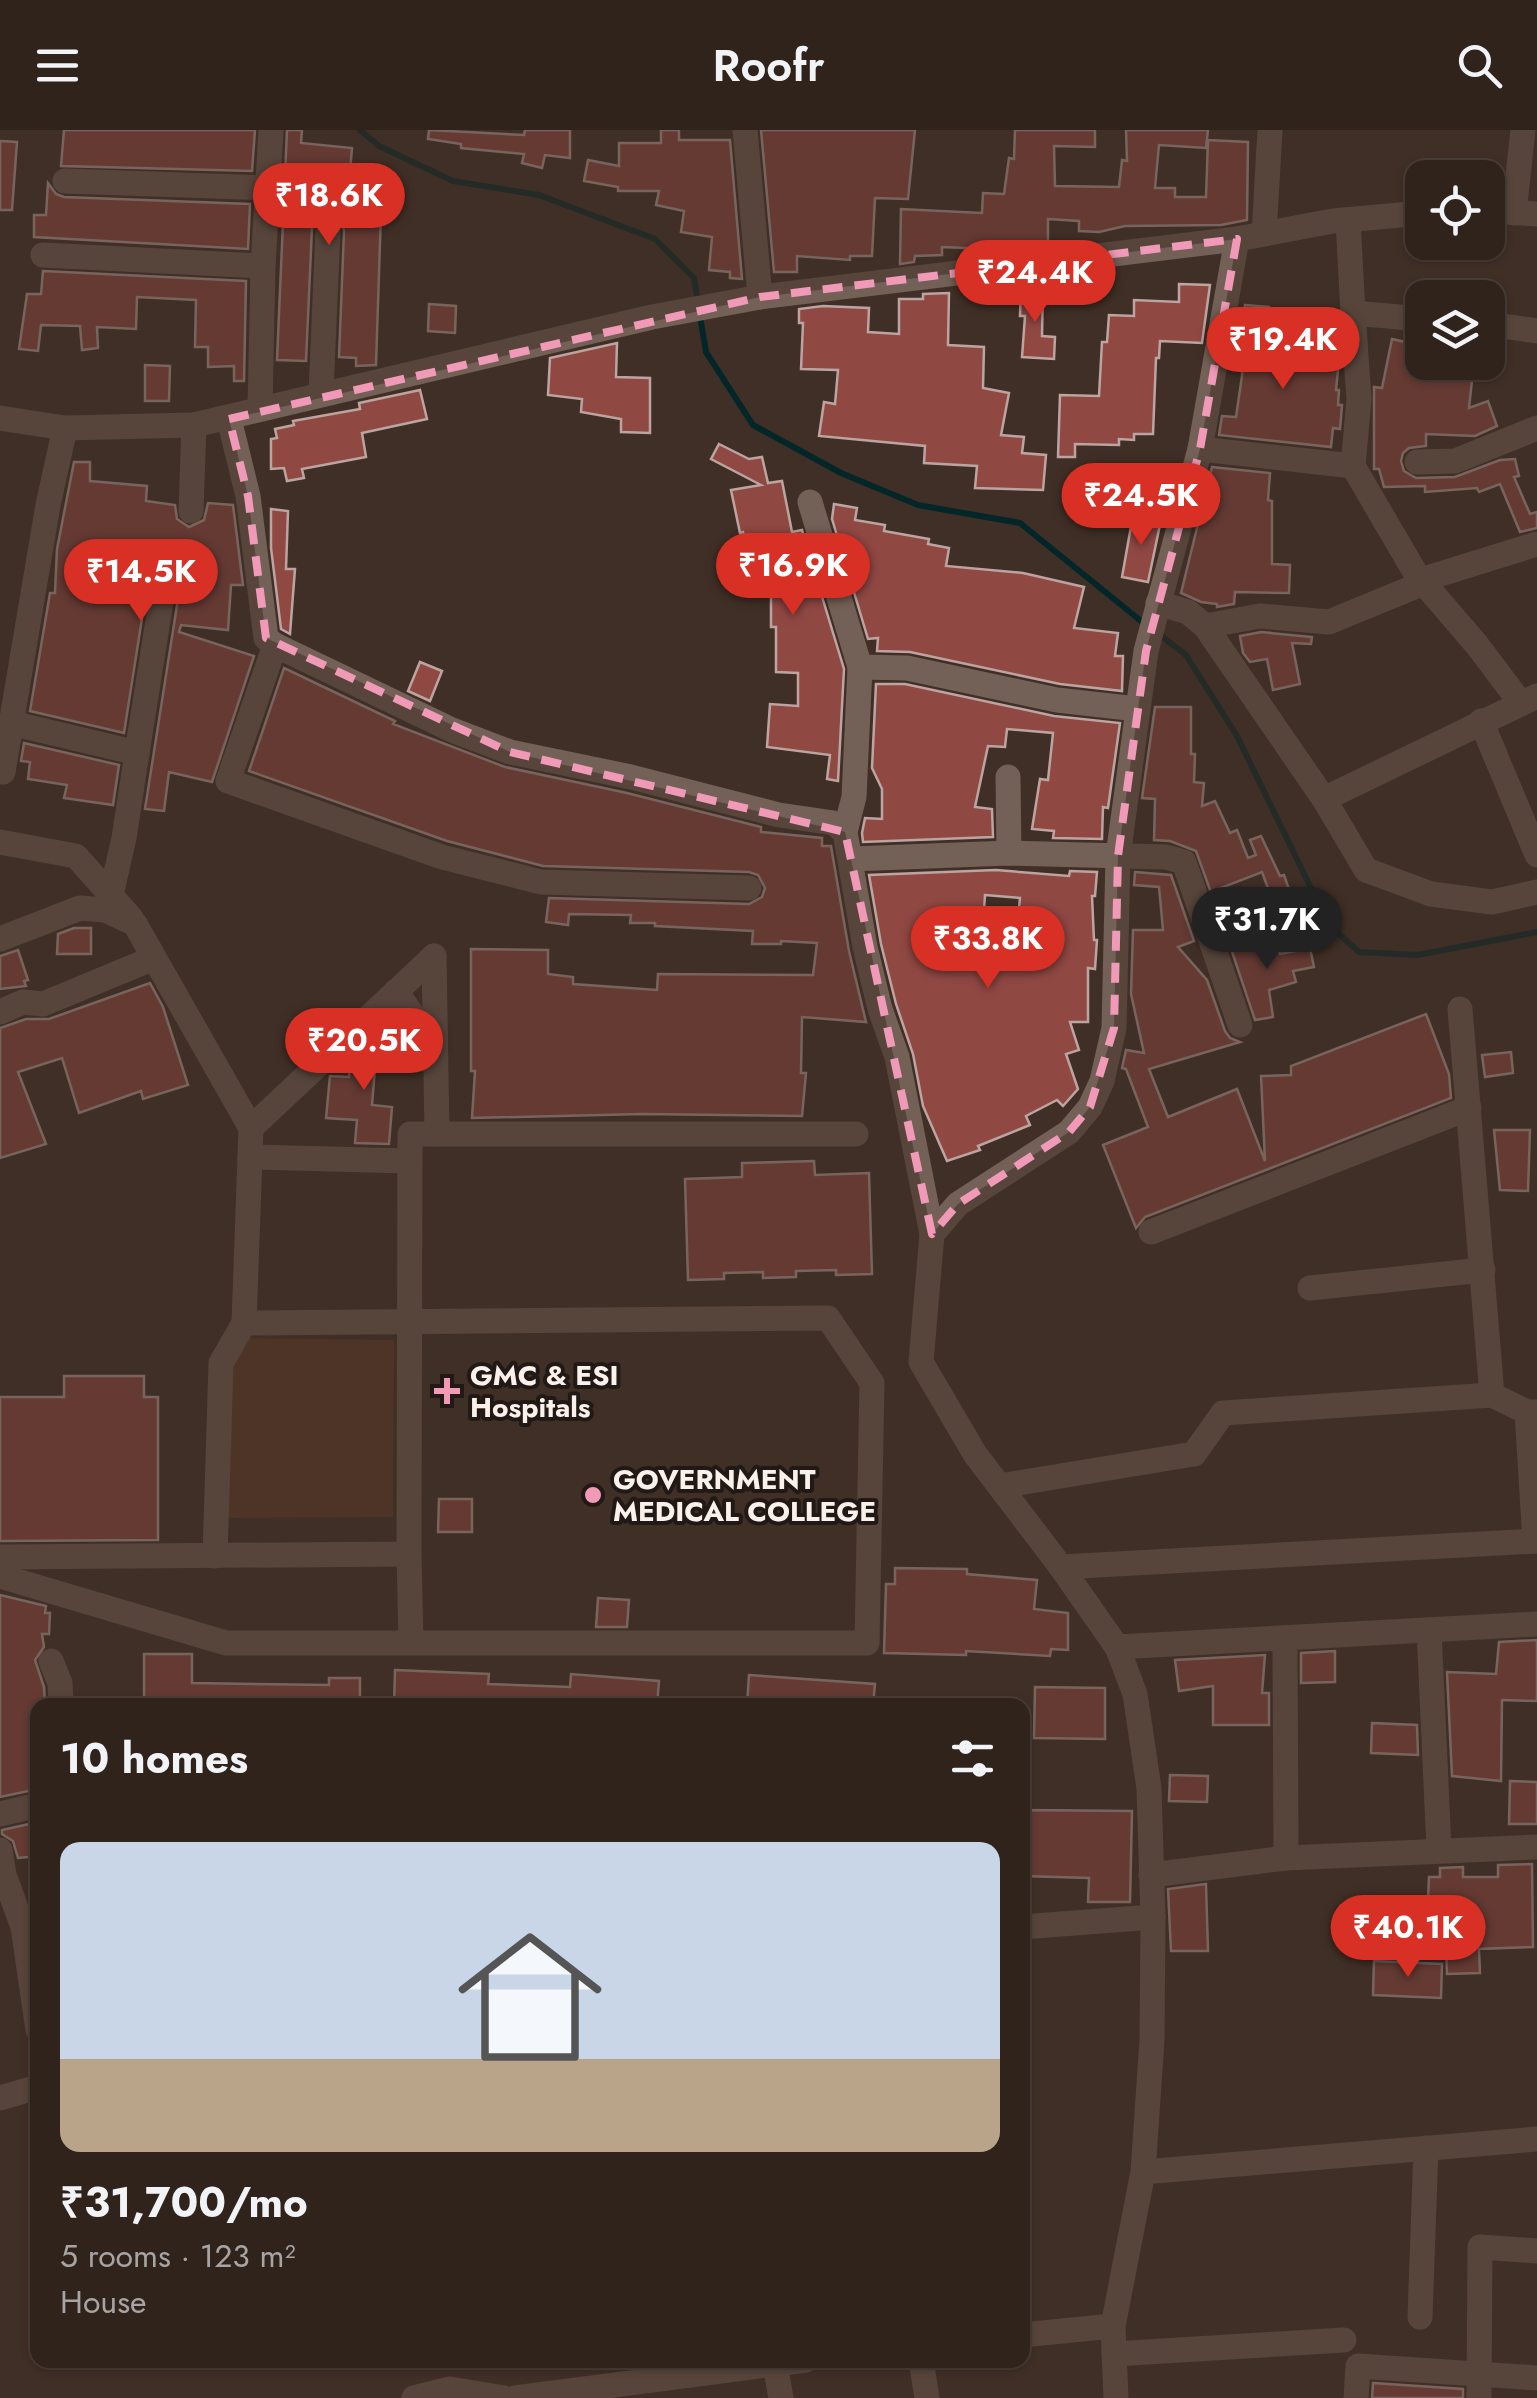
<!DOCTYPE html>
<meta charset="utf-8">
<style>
body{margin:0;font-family:Jost,sans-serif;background:#382b25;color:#f1f3f6;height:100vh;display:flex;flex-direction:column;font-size:38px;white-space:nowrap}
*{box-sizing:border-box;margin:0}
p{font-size:32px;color:#a8a4a3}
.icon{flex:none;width:55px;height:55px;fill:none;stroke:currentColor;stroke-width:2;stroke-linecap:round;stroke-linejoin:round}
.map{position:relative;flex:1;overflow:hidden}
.panel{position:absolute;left:30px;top:1568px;width:1000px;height:670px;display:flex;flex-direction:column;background:#30231c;border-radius:20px;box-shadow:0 2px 8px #0004,0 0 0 2px #4b403b}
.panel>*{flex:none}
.tools{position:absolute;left:1405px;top:30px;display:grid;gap:20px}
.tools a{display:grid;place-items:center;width:100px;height:100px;border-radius:20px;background:#30231c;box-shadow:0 2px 8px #0004,0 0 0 2px #4b403b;font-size:50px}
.price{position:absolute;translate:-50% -85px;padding:0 22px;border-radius:35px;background:#d93025;color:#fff;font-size:32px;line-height:65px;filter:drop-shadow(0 2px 5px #0008)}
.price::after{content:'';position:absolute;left:50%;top:60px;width:30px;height:22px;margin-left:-15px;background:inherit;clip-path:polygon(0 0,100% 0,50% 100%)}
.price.current{background:#222;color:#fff}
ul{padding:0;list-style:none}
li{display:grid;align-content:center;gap:20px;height:530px;padding:0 30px}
li span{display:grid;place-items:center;height:310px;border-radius:20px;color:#555}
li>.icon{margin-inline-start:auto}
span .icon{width:180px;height:180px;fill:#fffc;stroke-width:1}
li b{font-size:42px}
h2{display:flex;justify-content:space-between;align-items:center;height:120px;padding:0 30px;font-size:42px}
header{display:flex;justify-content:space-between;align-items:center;height:130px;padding:0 30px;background:#30231c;font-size:45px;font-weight:600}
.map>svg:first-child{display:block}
.green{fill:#5e3b27}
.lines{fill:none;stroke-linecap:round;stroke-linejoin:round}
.stream{stroke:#032628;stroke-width:6}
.building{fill:#904843;stroke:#bca4a1;stroke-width:2.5;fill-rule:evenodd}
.minor{stroke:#736056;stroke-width:25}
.marked{fill:none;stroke:#f09ab7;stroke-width:8;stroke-dasharray:20 12;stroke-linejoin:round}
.poi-dot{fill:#f09ab7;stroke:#211915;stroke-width:4}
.labels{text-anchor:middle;stroke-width:8;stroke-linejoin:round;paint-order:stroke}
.poi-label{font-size:28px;font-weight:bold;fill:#fbf0ea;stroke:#211915;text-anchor:start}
</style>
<header><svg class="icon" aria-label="menu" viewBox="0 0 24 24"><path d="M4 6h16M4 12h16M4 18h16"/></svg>Roofr<svg class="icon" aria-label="search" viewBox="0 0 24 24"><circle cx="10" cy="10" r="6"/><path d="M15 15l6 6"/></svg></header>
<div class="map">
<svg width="1537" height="2268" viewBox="0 0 1537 2268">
<rect width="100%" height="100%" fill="#402f26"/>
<!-- green -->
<polygon class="green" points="228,1208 394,1210 393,1387 229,1388"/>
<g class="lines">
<!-- stream -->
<g class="stream">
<polyline points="360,0 379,16 453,51 539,65 655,109 694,148 698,173"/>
<polyline points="700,186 706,222 753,295 841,343 918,375 1020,393 1146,495"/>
<polyline points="1156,502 1186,525 1237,606 1329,795 1359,822 1418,825 1537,802"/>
</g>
</g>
<!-- building -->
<g class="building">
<polygon points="64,0 255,0 252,41 61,36"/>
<polygon points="287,0 302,0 301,13 352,18 350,41 355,41 355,50 382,52 376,235 356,236 356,228 339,227 344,101 342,92 330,84 320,86 312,98 306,231 277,230"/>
<polygon points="429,0 524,5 525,0 570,0 570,28 545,25 542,38 522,33 524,24 461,18 461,14 428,9"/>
<polygon points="661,0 679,0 679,10 730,10 742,149 730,148 730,142 709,140 712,107 681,102 684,81 656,75 659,61 618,61 618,57 584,51 588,30 619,36 619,13 661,13"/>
<polygon points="761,0 915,0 908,69 875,68 872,126 850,126 850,130 797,126 797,142 774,142"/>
<polygon points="1015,0 1095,0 1095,17 1054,16 1055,56 1119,57 1122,30 1127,31 1126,0 1208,0 1206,18 1159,15 1155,58 1175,58 1175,67 1206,67 1208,10 1248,12 1247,90 1221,95 1125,96 1099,102 1079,101 1079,91 1048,89 1048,115 1019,115 1019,119 1012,120 942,117 942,125 915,126 914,132 900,134 901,79 982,83 983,63 1004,64 1009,28 1014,29"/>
<polygon points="0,11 17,12 12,80 0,80"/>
<polygon points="48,53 56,64 64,67 250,74 248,119 34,107 34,85 46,85"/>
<polygon points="43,141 246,151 244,251 234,251 234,236 208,237 208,217 195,217 196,170 137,167 136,199 97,197 98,218 82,220 80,196 41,195 38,221 19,219 27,164 41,164"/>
<polygon points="1179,154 1210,155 1202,213 1160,211 1159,228 1156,228 1153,304 1134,304 1134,310 1119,309 1119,315 1075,314 1075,327 1058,327 1060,265 1099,266 1102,212 1107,212 1109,185 1134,186 1134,170 1179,172"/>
<polygon points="1021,156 1043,156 1042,206 1055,207 1054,229 1022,227 1025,186 1020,186"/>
<polygon points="949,163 948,215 984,217 983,258 1009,263 1001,305 1024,307 1022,323 1046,325 1043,360 975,358 977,336 924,333 925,316 819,306 824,272 835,274 838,240 801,239 803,193 799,193 799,179 823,176 869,178 868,202 899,204 899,169 923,169 923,164"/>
<polygon points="429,174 456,176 455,203 428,201"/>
<polygon points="1245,175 1269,177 1266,220 1272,220 1272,224 1339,230 1336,260 1339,260 1338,275 1342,275 1340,299 1333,298 1331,317 1219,305 1222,286 1236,287 1242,246"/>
<polygon points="1392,209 1410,213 1406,232 1474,232 1469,278 1488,271 1497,296 1475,306 1426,304 1426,316 1409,318 1403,323 1401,331 1404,341 1416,348 1455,347 1500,330 1515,329 1519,346 1514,347 1530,384 1537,382 1537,398 1520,402 1500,354 1479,362 1477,358 1425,362 1425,356 1384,357 1379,339 1374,339 1374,257 1382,258"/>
<polygon points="617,213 616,247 650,248 650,303 621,302 621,289 581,282 582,269 548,265 550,228"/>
<polygon points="145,235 170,236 169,271 145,271"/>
<polygon points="420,260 427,289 362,303 366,327 302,339 304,348 287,351 284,338 271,339 271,309 277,308 275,299 294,295 293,291 360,279 359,273"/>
<polygon points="719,314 749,329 762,327 768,353 782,351 792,402 802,400 819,466 820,460 844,539 838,651 827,649 830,625 767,617 770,574 798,576 798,543 776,542 776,497 771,497 771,465 788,465 781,426 752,434 743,402 740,403 731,360 761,355 711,329"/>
<polygon points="74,332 90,332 90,351 147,356 146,371 175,375 177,389 189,397 204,390 208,373 233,375 243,455 231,455 228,500 181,495 179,502 254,526 212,652 169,642 164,681 145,679 183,437 176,421 160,419 151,431 124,603 30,581 50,463 55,463 57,419"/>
<polygon points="1212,337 1270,343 1268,370 1272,371 1272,434 1290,435 1289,463 1235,462 1234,474 1217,477 1217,474 1201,472 1181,463"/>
<polygon points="834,374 857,378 855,390 885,395 884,401 929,409 928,414 949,418 946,436 1023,443 1084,457 1074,498 1118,503 1115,526 1123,526 1122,561 1060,554 910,522 877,521 878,508 868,509 832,389"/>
<polygon points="271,379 288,381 286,439 295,439 290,504 281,499 271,418"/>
<polygon points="1133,385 1161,390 1148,452 1122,447"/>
<polygon points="1261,502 1312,507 1311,514 1292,513 1300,554 1273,560 1267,529 1250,532 1243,523 1240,506"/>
<polygon points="420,532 442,541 430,571 408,561"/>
<polygon points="284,538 395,591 393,594 505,637 627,663 761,697 761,702 822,708 822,716 831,716 849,821 866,892 802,887 801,943 806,943 802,986 642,984 472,988 475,941 471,941 471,819 548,820 548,844 573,847 573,854 657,860 658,844 813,845 817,813 781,811 781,814 752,814 753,801 655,796 655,793 630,793 631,785 569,784 568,795 546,792 549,768 749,774 762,767 765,758 758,745 749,742 543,736 447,711 249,641"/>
<polygon points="876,554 905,554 1054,586 1120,593 1108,678 1103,677 1102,709 1053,708 1054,701 1032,699 1040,649 1048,650 1053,603 1007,599 1005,617 988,616 975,677 992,679 993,707 863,712 862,703 865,688 882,689 882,659 872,638"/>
<polygon points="1155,577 1191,577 1191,624 1195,624 1194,652 1204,653 1202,676 1215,671 1230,703 1237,700 1248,728 1256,725 1250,710 1261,706 1280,746 1284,745 1291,765 1273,772 1262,742 1218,759 1219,766 1216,766 1223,796 1196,721 1170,711 1154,710 1155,669 1142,668"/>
<polygon points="24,613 119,635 113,675 64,668 67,655 28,649 30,632 21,631"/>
<path d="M996 740 1069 746 1070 741 1097 742 1095 766H1092L1094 810H1097L1095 839 1088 838V892H1070L1079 920 1066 924 1078 959 1063 976 1057 970 1026 986 1030 995 978 1016 980 1020 947 1031 923 976 913 924 896 874 881 814 869 745ZM985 765 1020 768 1017 798 983 796Z"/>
<polygon points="1135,742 1171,745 1194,811 1178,817 1207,850 1225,901 1230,908 1240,912 1149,939 1168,987 1237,959 1265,1031 1261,946 1291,945 1291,936 1426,884 1449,944 1451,968 1145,1087 1136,1098 1103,1015 1148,997 1126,939 1122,938 1126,920 1144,923 1131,864 1133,800 1163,800 1159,757 1134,755"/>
<polygon points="74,798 91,798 91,824 57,824 58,804"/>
<polygon points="1240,807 1243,819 1276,809 1280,824 1310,818 1314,837 1293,841 1296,852 1269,860 1273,887 1255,890 1228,810"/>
<polygon points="18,820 28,850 24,851 26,856 0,859 0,826"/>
<polygon points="150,853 163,877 188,955 143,969 141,961 79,983 62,928 18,942 46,1014 0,1028 0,898 26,889 49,889"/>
<polygon points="368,911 396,911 396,939 375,939 372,975 392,977 389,1014 355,1013 357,990 326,988 330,946 349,947 350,928"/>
<polygon points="1511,922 1513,943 1485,947 1482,925"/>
<polygon points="1494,1000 1530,1000 1528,1061 1500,1060"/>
<polygon points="814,1031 815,1045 869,1043 872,1144 836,1145 836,1140 796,1141 796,1147 763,1148 763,1142 724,1143 724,1149 688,1150 685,1049 742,1047 742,1033"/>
<polygon points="64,1246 144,1246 144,1267 158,1267 158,1410 0,1411 0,1267 64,1267"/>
<polygon points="439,1369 472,1369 472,1402 438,1402"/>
<polygon points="895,1438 967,1439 967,1444 1037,1450 1034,1479 1068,1483 1068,1520 1051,1519 1050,1526 966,1521 966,1525 884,1523 886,1454 895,1454"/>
<polygon points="0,1465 46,1476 45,1483 50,1483 49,1504 42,1504 44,1517 35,1530 44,1557 45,1575 38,1575 38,1659 0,1667"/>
<polygon points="598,1468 629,1470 627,1497 596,1497"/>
<polygon points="1537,1510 1537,1571 1502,1570 1501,1651 1452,1646 1447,1542 1496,1544 1499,1512"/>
<polygon points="1335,1521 1335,1552 1301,1553 1301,1523"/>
<polygon points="144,1524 192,1524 192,1553 329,1555 329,1548 360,1548 360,1575 144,1575"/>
<polygon points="1265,1525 1262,1563 1269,1563 1269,1595 1213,1595 1213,1556 1179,1561 1175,1530"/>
<polygon points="395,1540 489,1544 488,1554 570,1557 571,1544 659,1551 657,1575 394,1575"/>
<polygon points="749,1545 875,1554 873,1575 747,1575"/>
<polygon points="1035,1557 1105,1558 1105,1609 1034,1608"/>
<polygon points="1372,1593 1417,1595 1418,1625 1371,1623"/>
<polygon points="1170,1645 1208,1646 1207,1672 1169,1671"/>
<polygon points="1510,1651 1537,1652 1537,1694 1509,1694"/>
<polygon points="1022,1680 1132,1681 1130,1772 1088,1772 1089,1748 1022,1746"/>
<polygon points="38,1692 38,1726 18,1728 13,1711 2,1704 2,1700"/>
<polygon points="1532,1734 1533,1817 1479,1819 1480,1843 1447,1844 1445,1792 1427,1791 1429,1747 1440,1747 1440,1738 1463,1737 1463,1747 1498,1747 1498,1735"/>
<polygon points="1206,1754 1208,1821 1171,1821 1168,1759"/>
<polygon points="1374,1831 1442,1834 1441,1868 1373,1865"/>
<polygon points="1373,2253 1463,2259 1463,2268 1372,2268"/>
</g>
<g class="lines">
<!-- minor -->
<g class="minor">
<polyline points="745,0 760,167"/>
<polyline points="65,51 268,58"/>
<polyline points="1488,81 1537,84"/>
<polyline points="1514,83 1523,0"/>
<polyline points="1348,90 1353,183 1422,189"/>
<polyline points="1264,104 1270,0"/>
<polyline points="43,125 263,136"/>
<polyline points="1488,194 1537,201"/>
<polyline points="321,263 328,100"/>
<polyline points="260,279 263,136 271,0"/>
<polyline points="0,288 65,298 194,295 652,187 760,167 1237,109 1333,91 1422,83"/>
<polyline points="229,289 248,366 266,508 275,515 452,600 510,622 631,647 779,685 834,693 845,702 865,817 880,879 897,927 932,1104"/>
<polyline points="1200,319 1353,336 1416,444 1477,515 1520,572"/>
<polyline points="1417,332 1455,331 1537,298"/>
<polyline points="1353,336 1359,269 1353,183"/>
<polyline points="810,372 860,537 907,538 1057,570 1137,579"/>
<polyline points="191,381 194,295"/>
<polyline points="1421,450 1537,414"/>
<polyline points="1158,473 1188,482 1205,496 1324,669 1366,740 1431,764 1492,772 1537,762"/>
<polyline points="1205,496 1260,486 1329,492 1424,453"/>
<polyline points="275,515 228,651 442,727 541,752 749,758"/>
<polyline points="1481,591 1537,725"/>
<polyline points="11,593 137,623 167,434"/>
<polyline points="3,642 48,375 65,298"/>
<polyline points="1008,647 1009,723"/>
<polyline points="1324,669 1537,566"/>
<polyline points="845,702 854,667 860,537"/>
<polyline points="0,712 76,726 131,788"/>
<polyline points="851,729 1009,723 1166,727 1184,732 1240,895"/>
<polyline points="111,765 124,708 137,623"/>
<polyline points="0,809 80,778 105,780 135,794 251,998 244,1193 828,1188 872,1253 867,1513 226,1513 0,1446"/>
<polyline points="434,826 437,1004"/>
<polyline points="396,861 435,918"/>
<polyline points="1460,879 1492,1265"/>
<polyline points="0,882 23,872 43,874 154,828"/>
<polyline points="251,998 434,826"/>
<polyline points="250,1027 409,1031"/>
<polyline points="1151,1102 1469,978"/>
<polyline points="1310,1158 1483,1140"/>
<polyline points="1527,1282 1535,1411"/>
<polyline points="1000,1356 1194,1324 1223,1283 1492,1265 1527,1282 1537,1282"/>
<polyline points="409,1424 411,1512"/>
<polyline points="215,1426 221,1233 244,1193"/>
<polyline points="0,1427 409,1424 410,1004 856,1004"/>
<polyline points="1061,1437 1537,1411"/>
<polyline points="1429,1500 1439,1719"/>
<polyline points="1285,1508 1286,1728"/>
<polyline points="1117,1517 1537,1494"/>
<polyline points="51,1531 60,1553 61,1575"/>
<polyline points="0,1684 38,1675"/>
<polyline points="0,1720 4,1745 23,1797 38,1900"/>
<polyline points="1151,1745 1286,1728 1537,1717"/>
<polyline points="1022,1797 1153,1787"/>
<polyline points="0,1968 38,1957"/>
<polyline points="1143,2042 1537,2009"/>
<polyline points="1420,2187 1426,2018"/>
<polyline points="1022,2205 1113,2196"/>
<polyline points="1114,2224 1344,2210"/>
<polyline points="921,2230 927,2268"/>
<polyline points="775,2234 781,2268"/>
<polyline points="414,2268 450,2259 504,2268"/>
<polyline points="515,2268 806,2230"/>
<polyline points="1116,2268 1113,2196 1143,2042 1152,1910 1153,1787 1149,1658 1135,1564 1117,1517 1061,1437 975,1324 921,1232 932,1104 958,1074 1069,1002 1090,977 1102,951 1114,898 1118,726 1146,521 1200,319 1237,109"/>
<polyline points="1356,2268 1358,2236 1537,2248"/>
<polyline points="1479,2268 1480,2117 1537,2121"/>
</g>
</g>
<!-- marked area -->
<path d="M0 0H1537V2268H0ZM1237 109 1200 319 1146 521 1118 726 1114 898 1090 977 1069 1002 958 1074 932 1104 845 702 510 622 266 508 248 366 229 289 760 167Z" fill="#402f26" fill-opacity=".55" fill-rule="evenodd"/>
<path class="marked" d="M1237 109 1200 319 1146 521 1118 726 1114 898 1090 977 1069 1002 958 1074 932 1104 845 702 510 622 266 508 248 366 229 289 760 167Z"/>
<!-- markers -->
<g class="poi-dot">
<path d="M442 1246h10v10h10v10h-10v10h-10v-10h-10v-10h10z"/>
<circle cx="593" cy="1365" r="10"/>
</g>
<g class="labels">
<!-- poi labels -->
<g class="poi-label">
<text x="470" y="1255">GMC &amp; ESI<tspan x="470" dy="32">Hospitals</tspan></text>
<text x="613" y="1359">GOVERNMENT<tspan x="613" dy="32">MEDICAL COLLEGE</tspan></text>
</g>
</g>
</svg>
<div class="tools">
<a><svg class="icon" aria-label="locate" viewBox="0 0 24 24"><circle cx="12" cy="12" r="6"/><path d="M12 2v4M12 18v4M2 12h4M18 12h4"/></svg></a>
<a><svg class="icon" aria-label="layers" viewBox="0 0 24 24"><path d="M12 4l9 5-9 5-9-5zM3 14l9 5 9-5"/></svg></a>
</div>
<b class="price" style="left:329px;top:118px">₹18.6K</b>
<b class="price" style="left:1035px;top:195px">₹24.4K</b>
<b class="price" style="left:1283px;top:262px">₹19.4K</b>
<b class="price" style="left:1141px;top:418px">₹24.5K</b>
<b class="price" style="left:793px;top:488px">₹16.9K</b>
<b class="price" style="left:141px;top:494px">₹14.5K</b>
<b class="price current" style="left:1267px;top:842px">₹31.7K</b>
<b class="price" style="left:988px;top:861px">₹33.8K</b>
<b class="price" style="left:364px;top:963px">₹20.5K</b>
<b class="price" style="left:1408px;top:1850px">₹40.1K</b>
<section class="panel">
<h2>10 homes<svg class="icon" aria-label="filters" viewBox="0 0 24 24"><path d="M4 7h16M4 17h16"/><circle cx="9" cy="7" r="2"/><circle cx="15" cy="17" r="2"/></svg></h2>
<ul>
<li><span style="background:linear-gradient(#c9d6e8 70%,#b9a48a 0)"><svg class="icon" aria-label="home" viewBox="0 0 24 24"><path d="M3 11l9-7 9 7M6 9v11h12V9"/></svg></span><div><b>₹31,700/mo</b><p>5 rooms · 123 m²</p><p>House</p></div></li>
</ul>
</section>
</div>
